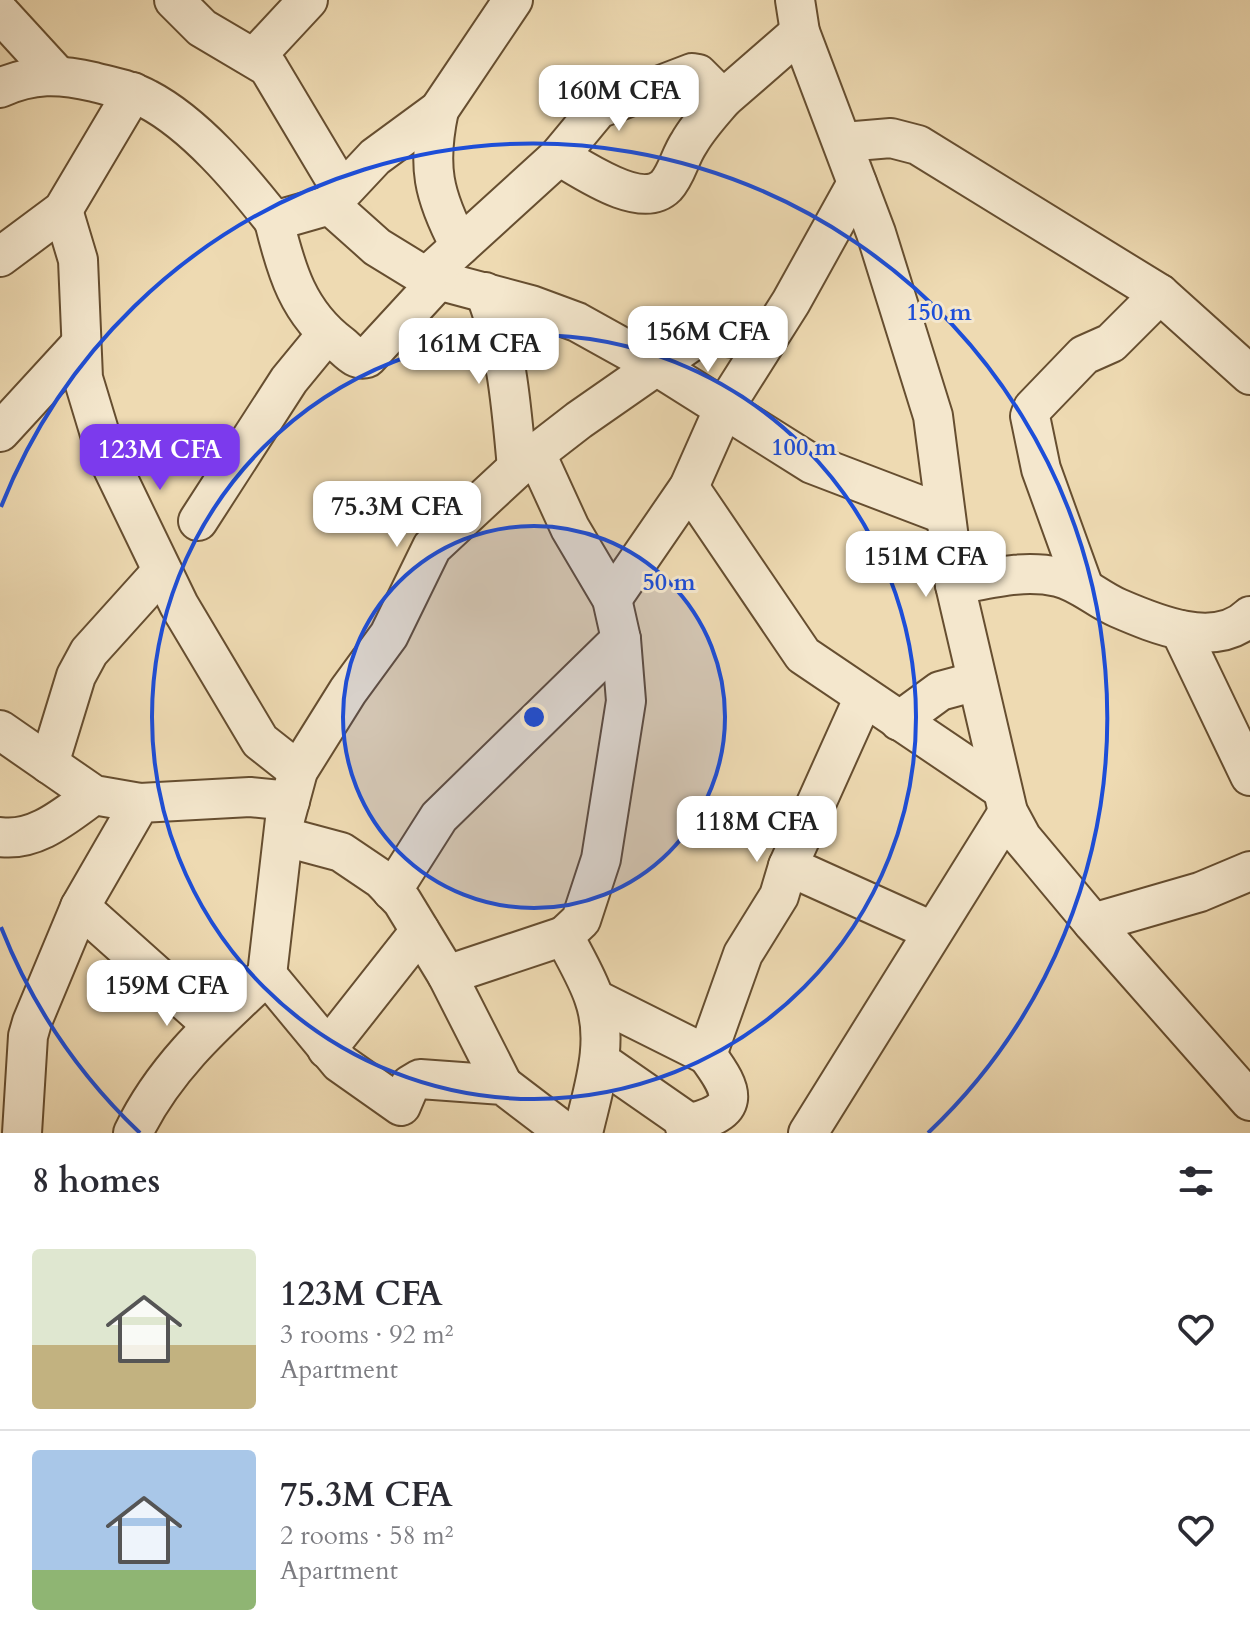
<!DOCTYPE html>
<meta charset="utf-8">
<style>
body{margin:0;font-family:Cardo,serif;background:#f2f2f3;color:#2b2b33;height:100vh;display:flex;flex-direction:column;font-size:30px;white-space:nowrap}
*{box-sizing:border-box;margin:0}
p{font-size:26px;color:#7c7c81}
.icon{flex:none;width:44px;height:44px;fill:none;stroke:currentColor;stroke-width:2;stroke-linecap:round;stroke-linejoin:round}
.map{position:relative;height:1133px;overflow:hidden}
.details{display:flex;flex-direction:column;background:#fff;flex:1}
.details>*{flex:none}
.price{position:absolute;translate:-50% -68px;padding:0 18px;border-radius:16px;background:#fff;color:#222;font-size:26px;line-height:52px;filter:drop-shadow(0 2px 4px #0008)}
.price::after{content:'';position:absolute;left:50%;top:48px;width:24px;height:18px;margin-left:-12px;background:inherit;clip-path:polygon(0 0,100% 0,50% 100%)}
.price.current{background:#7c3aed;color:#fff}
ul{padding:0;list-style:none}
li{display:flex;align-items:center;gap:24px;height:200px;padding:0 32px}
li+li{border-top:2px solid #e1e1e2}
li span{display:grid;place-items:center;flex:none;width:224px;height:160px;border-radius:8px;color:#555}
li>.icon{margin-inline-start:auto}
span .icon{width:96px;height:96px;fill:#fffc;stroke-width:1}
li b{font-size:34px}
h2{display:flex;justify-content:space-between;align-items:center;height:96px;padding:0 32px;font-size:34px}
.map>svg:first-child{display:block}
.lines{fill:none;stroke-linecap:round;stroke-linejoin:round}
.minor-casing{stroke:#664e30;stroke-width:42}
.minor{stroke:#f4e7cd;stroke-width:38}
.ring{fill:none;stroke:#1d4ed8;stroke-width:4}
.centre{fill:#1d4ed8;stroke:#f4e7cd;stroke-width:4}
.ring-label{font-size:24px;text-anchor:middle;font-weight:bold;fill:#1d4ed8;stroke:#f4e7cd;stroke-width:6;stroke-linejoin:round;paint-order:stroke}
</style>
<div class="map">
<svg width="1250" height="1133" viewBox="0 0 1250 1133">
<rect width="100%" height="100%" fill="#eedab2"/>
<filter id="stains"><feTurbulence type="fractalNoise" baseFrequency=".0025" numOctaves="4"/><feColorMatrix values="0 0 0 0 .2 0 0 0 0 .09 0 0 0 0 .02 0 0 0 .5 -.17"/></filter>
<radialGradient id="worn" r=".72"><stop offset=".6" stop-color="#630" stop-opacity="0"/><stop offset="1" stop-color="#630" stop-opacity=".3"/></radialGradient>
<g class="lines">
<defs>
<g id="minor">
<polyline points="174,0 202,28 268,67 342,191"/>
<polyline points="795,0 800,32 876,233 933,416 955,585 1008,812 1022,838 1093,923 1250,1101"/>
<polyline points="0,13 55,73"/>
<polyline points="255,57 308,0"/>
<path d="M0 88C33 73 59 74 94 82 112 87 131 90 147 99 195 124 241 179 274 221L330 205 377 247 426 277 531 305 577 322 658 367 812 464 943 514"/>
<path d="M439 110C427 166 433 195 460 246"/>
<polyline points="844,142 891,138 918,145 1160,294 1250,375"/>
<path d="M559 156C582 169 641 211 666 186 677 174 680 156 689 143 698 127 711 113 723 99"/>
<polyline points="330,205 375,157 439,110 513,0"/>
<polyline points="63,210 78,260 83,378 106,454 179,605 260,741 298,771"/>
<path d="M274 221C286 270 298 313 341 345 349 352 356 361 367 358L437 282"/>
<polyline points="0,257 63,210 133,92"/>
<polyline points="426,277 559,156 598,109 692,73 698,74 723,99 800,32"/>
<path d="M485 292C508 355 511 403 517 468"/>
<polyline points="0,432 79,346"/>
<path d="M537 456 570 528 612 599 621 639 626 701 601 859 581 920 564 936C574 956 587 977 594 998 610 1043 593 1089 583 1133"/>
<polyline points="689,487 803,655 1000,788"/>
<polyline points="198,521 289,380 326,335"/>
<path d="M955 585C989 579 1023 569 1058 577 1080 582 1097 599 1118 608 1155 624 1216 650 1250 616"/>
<polyline points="1084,588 1041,469 1030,416 1033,408 1084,355 1111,343 1160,294"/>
<polyline points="612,599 689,487 724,408 791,302 857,183"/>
<polyline points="1180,630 1250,776"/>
<polyline points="864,697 788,866 932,931"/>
<polyline points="899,721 940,691 977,681"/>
<polyline points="0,730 94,795 140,803"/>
<polyline points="49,764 76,676 89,652 162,571"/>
<path d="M0 837C36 842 66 815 94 795"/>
<polyline points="285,837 341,852 381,879 402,901 447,975 503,1085"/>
<polyline points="392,891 439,817 621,639"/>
<polyline points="80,907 212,1025"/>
<polyline points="1093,923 1200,892 1250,871"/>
<polyline points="267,975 340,1063 401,1106 410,1085 420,1079 503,1085 566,1133"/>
<polyline points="447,975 564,936"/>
<polyline points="595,999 707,1055 743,954 779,896 788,866"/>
<polyline points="327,1049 420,931"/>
<polyline points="600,1061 682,1118 687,1133"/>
<path d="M686 1124C742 1112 735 1093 707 1055"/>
<polyline points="22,1133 28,1036 32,1022 80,907 140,803 250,797 290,801"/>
<path d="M133 1133C164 1068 215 1023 267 975L285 819 298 771 348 691 389 635 432 547 517 468 579 420 691 342 711 335 764 342"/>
<polyline points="808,1133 1008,812"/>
</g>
</defs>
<!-- minor casing -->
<use href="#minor" class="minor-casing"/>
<!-- minor -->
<use href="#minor" class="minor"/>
</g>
<!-- distance rings -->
<circle cx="534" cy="717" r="191" fill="#1d4ed8" fill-opacity=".12"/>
<g class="ring">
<circle cx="534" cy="717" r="191"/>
<circle cx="534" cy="717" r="382"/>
<path d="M140 1133A573 573 0 0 1 1 927M1 507A573 573 0 1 1 928 1133"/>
</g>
<circle cx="534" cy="717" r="12" class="centre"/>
<g class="ring-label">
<text x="939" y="320">150 m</text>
<text x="804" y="455">100 m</text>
<text x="669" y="590">50 m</text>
</g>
<rect width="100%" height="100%" filter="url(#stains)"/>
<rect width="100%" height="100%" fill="url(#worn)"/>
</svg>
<b class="price" style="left:619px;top:133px">160M CFA</b>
<b class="price" style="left:708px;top:374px">156M CFA</b>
<b class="price" style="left:479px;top:386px">161M CFA</b>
<b class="price current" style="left:160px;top:492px">123M CFA</b>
<b class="price" style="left:397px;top:549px">75.3M CFA</b>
<b class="price" style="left:926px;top:599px">151M CFA</b>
<b class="price" style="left:757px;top:864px">118M CFA</b>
<b class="price" style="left:167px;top:1028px">159M CFA</b>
</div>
<section class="details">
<h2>8 homes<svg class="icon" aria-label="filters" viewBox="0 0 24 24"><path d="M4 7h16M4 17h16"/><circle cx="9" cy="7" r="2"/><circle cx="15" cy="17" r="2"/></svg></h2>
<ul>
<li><span style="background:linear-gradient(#dfe7d0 60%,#c2b280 0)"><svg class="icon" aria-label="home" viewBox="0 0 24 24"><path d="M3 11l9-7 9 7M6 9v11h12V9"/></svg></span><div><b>123M CFA</b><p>3 rooms · 92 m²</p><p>Apartment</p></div><svg class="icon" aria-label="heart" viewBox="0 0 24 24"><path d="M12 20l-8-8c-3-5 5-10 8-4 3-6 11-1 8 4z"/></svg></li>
<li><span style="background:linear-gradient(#a9c7e8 75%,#8fb573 0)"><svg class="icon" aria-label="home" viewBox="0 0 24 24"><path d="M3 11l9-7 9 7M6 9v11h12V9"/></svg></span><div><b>75.3M CFA</b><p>2 rooms · 58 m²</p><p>Apartment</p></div><svg class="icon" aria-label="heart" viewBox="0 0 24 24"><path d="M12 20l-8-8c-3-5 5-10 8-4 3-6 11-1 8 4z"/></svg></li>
</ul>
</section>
